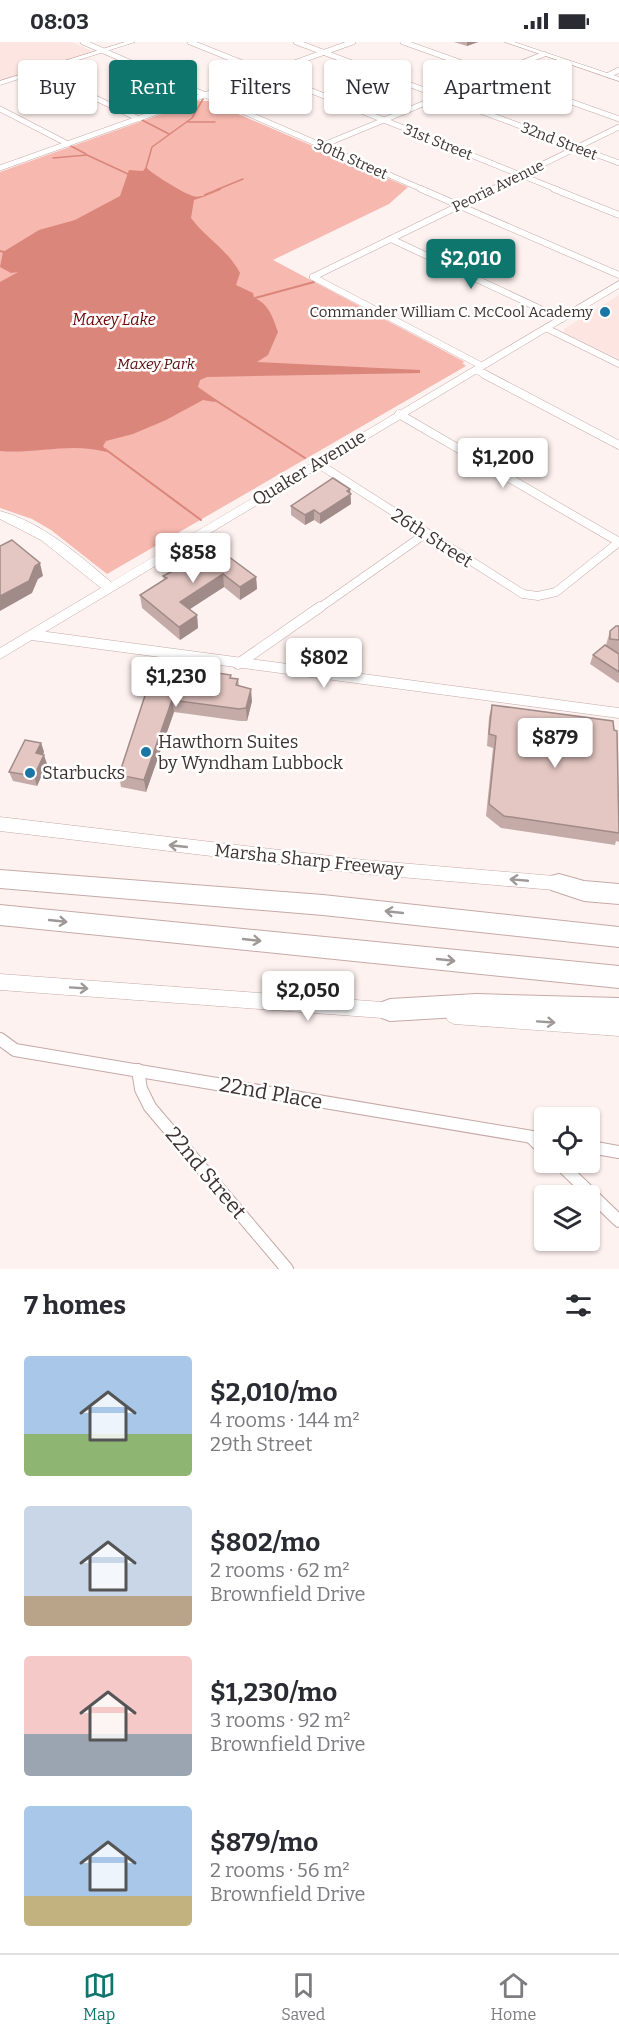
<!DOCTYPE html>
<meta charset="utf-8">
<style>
body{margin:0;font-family:Bitter,serif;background:#f2f2f3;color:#2b2b33;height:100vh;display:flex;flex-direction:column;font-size:22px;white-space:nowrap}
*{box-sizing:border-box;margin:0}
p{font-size:20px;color:#7c7c81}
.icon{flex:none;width:33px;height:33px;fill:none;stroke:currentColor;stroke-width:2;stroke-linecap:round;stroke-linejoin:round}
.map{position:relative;height:1227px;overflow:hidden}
.details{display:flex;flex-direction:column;background:#fff;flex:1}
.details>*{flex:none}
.guide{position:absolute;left:18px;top:18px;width:584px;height:54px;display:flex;gap:12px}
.fabs{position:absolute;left:534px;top:1065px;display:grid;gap:12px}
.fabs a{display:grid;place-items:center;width:66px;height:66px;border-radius:6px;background:#fff;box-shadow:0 2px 4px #0004;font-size:30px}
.price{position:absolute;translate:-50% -51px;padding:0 14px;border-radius:6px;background:#fff;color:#222;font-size:20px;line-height:39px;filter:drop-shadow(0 2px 3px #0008)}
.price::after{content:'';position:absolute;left:50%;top:36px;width:18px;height:14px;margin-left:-9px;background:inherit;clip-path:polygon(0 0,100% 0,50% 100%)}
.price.on{background:#0f766e;color:#fff}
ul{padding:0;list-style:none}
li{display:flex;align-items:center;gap:18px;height:150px;padding:0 24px}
li span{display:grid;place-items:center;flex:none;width:168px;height:120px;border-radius:6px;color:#555}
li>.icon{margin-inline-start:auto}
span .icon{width:72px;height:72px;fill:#fffc;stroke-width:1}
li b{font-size:26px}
h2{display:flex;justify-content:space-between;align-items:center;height:72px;padding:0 24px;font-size:26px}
.chip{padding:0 21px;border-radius:6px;background:#fff;box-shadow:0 2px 4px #0004;font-size:21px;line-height:54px}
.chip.on{background:#0f766e;color:#fff}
.status{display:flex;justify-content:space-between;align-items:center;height:42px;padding:0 30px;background:#fff;direction:ltr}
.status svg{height:16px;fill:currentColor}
.tabs{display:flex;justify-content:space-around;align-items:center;height:84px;border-top:2px solid #e1e1e2;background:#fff;font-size:16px;color:#7c7c81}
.tabs a{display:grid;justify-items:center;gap:3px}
.tabs .on{color:#0f766e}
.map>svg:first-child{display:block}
.built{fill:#fde5e1}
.green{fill:#f6b8af}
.water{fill:#db867b}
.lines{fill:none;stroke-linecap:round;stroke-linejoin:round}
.stream-far1{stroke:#db867b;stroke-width:1.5}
.stream{stroke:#db867b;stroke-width:2}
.street-far4-casing{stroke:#c6a9a5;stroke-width:6}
.street-far3-casing{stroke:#c6a9a5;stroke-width:7}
.street-far2-casing{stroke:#c6a9a5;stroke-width:9}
.street-far1-casing{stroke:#c6a9a5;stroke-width:11}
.street-casing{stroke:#c6a9a5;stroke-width:14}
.secondary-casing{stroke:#c6a9a5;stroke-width:1}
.highway-casing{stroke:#c6a9a5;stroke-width:2}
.street-far4{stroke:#fff;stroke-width:5}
.street-far3{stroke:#fff;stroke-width:6}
.street-far2{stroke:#fff;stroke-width:8}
.street-far1{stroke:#fff;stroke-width:10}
.street{stroke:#fff;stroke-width:12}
.secondary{fill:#fff;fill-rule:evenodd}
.highway{fill:#fff;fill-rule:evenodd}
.wall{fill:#c4aba8}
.shaded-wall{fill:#a08b88}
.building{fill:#e4c7c3;stroke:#a08b88;stroke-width:1.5}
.oneway{stroke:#9e9998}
.poi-dot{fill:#1b76a4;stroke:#fff;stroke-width:2}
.labels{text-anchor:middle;stroke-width:5;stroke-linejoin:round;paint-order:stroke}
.far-street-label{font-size:15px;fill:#3e3331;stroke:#fff}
.far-poi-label{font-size:15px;fill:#3e3331;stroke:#fff;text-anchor:end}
.far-park-label{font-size:15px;font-style:italic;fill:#5a0c0b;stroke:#fff}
.far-water-label{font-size:16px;font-style:italic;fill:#700308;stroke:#fff}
.street-label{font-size:18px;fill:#3e3331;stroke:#fff}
.poi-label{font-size:18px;fill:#3e3331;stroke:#fff;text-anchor:start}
.near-street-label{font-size:21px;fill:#3e3331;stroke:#fff}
</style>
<div class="status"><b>08:03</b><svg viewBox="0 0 49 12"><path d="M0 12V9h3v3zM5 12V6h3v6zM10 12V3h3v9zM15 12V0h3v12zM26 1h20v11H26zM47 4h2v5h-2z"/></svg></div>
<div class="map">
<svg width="619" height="1227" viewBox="0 0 619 1227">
<rect width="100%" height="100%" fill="#fef2f0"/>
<!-- built -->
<g class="built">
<polygon points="0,0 72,0 94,10 3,38 0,37"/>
<polygon points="619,253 619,317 564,291 564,287"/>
</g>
<!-- green -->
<polygon class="green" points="198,59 208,59 408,145 389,162 273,218 465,320 462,321 466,324 107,532 51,488 32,477 0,466 0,130"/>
<!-- water -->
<path class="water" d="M146 125C149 130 183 151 193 154 197 156 202 153 206 154L194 158 191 176C206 196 228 208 240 231L236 243 253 251 254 256C268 261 273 275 278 290L268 313 257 320 420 328V331L207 335 200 338 198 345 221 361 216 358 215 360 203 358 166 378 133 392 106 399 103 404 107 410C71 400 36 412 0 409V240L18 230 11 231 0 225 3 210 39 188 75 178 120 154 129 128 143 129Z"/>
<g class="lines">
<!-- stream-far1 -->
<g class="stream-far1">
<polyline points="142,78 169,92"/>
<polyline points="188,80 215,80"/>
<polyline points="71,104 86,112"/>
<polyline points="53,116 87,113 128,132"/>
<polyline points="146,126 152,105 192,76 203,57"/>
<polyline points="216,148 243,137"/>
</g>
<!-- stream -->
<g class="stream">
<polyline points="205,153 220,147"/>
<polyline points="0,209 4,210"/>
<polyline points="255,256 314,240"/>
<polyline points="215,358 305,416"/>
<polyline points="105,407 201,478"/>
</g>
<defs>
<g id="street-far4">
<polyline points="83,0 424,148"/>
<polyline points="190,0 558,148"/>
<polyline points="296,0 619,121"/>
<polyline points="403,0 619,77"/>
<polyline points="39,29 139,77"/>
<polyline points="609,33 619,28"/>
<polyline points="0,67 68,102"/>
<polyline points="321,104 544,12"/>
<polyline points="0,126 353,0"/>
<polyline points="490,148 619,85"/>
</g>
<g id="street-far3">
<polyline points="421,147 619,233"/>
<polyline points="554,147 619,173"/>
<polyline points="391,197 562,277"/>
<polyline points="313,235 493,147"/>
<polyline points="313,235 482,324"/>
<polyline points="546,286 619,322"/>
<polyline points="476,328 487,334"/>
</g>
<g id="street-far2">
<polyline points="484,332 619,403"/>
<polyline points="399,372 619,500"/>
<polyline points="317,421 523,552 538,554 556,550 619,500"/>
<polyline points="318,567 425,492"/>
</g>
<g id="street-far1">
<polyline points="32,593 619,671"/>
<polyline points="238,622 320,565"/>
</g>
<g id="street">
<polyline points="0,997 15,1008 544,1097"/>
<polyline points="138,1028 141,1047 150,1065 287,1227"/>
<polyline points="531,1095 544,1108"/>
<polyline points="590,1105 619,1110"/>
<polyline points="558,1120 619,1179"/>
</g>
<g id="secondary">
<polygon points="125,0 135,0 0,43 0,39"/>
<polygon points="505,0 514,0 619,35 619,39"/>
<path d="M619 239V246L0 617V606L101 546 41 498 0 477V469C43 481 78 512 111 540Z"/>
<polygon points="0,775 364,818 566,835 572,837 574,842 572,847 566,849 364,832 0,789"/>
<polygon points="0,932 396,961 402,963 405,969 402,975 396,977 0,948"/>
<polygon points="454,964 619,976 619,994 454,982 448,979 445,973 448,967"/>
</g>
<g id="highway">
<polygon points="0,828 323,853 619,885 619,905 323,873 0,846"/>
<polygon points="559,832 584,839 619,842 619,862 584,859 551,848 548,841 551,834"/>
<polygon points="0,863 619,924 619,946 0,883"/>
<polygon points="476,952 619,956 619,978 476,974 390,979 382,976 378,968 382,960 390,957"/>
</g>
</defs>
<!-- street-far4 casing -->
<use href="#street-far4" class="street-far4-casing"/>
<!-- street-far3 casing -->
<use href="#street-far3" class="street-far3-casing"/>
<!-- street-far2 casing -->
<use href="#street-far2" class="street-far2-casing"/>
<!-- street-far1 casing -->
<use href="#street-far1" class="street-far1-casing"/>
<!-- street casing -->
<use href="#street" class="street-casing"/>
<!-- secondary casing -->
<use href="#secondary" class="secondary-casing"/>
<!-- highway casing -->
<use href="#highway" class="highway-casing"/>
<!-- street-far4 -->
<use href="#street-far4" class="street-far4"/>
<!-- street-far3 -->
<use href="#street-far3" class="street-far3"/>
<!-- street-far2 -->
<use href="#street-far2" class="street-far2"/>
<!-- street-far1 -->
<use href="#street-far1" class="street-far1"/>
<!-- street -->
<use href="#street" class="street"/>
<!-- secondary -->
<use href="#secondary" class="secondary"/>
<!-- highway -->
<use href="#highway" class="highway"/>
</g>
<!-- wall -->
<g class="wall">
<polygon points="454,0 478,0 467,4"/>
<polygon points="350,447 351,462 320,482 314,478 305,483 291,473 291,464"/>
<polygon points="217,506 256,535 257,547 240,558 224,545 189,567 197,573 198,586 180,598 142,566 140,553 164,538 163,534"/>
<polygon points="619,584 619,640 618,641 590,622 593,613 606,603 610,589"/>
<polygon points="154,626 231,633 231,636 238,637 239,643 252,659 247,679 240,679 174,670 146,750 121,745 119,733"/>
<polygon points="492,663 619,767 619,800 616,799 615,803 501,786 486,774 493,706 487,704 489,675"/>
<polygon points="41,701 44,710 43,713 47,722 37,744 13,739 9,730"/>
</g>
<!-- shaded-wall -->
<g class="shaded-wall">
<polygon points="467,0 478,0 467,4"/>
<polygon points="350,447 351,462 320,482 320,472"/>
<polygon points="314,468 314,478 305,483 305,473"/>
<polygon points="40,521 43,534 38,537 32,551 0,569 0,554 35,524"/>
<polygon points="223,532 224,545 181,573 180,560"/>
<polygon points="256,535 257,547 240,558 240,545"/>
<polygon points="197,573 198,586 180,598 179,585"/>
<polygon points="251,647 252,659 247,679 246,666"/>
<polygon points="172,658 174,670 146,750 144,738"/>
<polygon points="41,701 44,710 39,721 36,711"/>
<polygon points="44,713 47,722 37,744 34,734"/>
</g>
<!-- building -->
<g class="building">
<polygon points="333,436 350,447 347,449 351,452 320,472 314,468 305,473 291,464"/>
<polygon points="12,498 40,521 35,524 29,539 0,554 0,504"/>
<polygon points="217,506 256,535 240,545 223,532 180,560 197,573 179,585 140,553 167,536 163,534"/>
<polygon points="616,584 619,584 619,598 610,597 610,589"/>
<polygon points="605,603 619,612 619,630 593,613"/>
<polygon points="159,622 231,633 230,636 238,637 236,643 251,647 246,666 239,667 172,658 144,738 119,733 154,626 157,626"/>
<polygon points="492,663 613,679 614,688 617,689 619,791 504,774 489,762 496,694 489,692"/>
<polygon points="25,698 41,701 36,711 44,713 34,734 9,730"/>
</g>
<!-- one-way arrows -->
<defs><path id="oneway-shaft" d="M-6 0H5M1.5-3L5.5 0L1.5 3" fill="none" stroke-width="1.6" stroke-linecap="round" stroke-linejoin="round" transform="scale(1.5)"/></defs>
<g class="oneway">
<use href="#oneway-shaft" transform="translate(178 804) rotate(-174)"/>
<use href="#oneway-shaft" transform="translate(519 838) rotate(-175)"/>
<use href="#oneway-shaft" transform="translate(394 870) rotate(-174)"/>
<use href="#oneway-shaft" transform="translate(58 879) rotate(6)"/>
<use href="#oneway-shaft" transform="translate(252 898) rotate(6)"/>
<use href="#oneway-shaft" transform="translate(446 918) rotate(6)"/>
<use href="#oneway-shaft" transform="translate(79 946) rotate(4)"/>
<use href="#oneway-shaft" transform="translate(546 980) rotate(4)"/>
</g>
<!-- markers -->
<g class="poi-dot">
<circle cx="605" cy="270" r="6"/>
<circle cx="146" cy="710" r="6"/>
<circle cx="30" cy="731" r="6"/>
</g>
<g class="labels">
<!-- far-street labels -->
<g class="far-street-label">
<text transform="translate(559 99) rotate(21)" y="5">32nd Street</text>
<text transform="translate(438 100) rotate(22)" y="5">31st Street</text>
<text transform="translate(351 117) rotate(24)" y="5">30th Street</text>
<text transform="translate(498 144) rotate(-26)" y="5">Peoria Avenue</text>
</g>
<!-- far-poi labels -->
<g class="far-poi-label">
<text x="593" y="275">Commander William C. McCool Academy</text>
</g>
<!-- far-park labels -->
<g class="far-park-label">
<text x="156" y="327">Maxey Park</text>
</g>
<!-- far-water labels -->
<g class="far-water-label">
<text x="114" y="283">Maxey Lake</text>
</g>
<!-- street labels -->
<g class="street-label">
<text transform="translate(309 426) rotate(-31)" y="6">Quaker Avenue</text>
<text transform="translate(432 496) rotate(33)" y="6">26th Street</text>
<text transform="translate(309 818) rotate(6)" y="6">Marsha Sharp Freeway</text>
</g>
<!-- poi labels -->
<g class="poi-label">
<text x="158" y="706">Hawthorn Suites<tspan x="158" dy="21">by Wyndham Lubbock</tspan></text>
<text x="42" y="737">Starbucks</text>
</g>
<!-- near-street labels -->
<g class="near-street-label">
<text transform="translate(271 1051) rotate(10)" y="7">22nd Place</text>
<text transform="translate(206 1131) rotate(50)" y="7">22nd Street</text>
</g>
</g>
</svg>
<div class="fabs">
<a><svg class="icon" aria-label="locate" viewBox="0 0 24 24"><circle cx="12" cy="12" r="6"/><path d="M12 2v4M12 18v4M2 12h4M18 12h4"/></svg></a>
<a><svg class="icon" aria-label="layers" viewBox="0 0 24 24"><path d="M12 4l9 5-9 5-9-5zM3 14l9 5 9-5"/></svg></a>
</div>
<b class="price on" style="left:471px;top:248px">$2,010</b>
<b class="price" style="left:503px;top:447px">$1,200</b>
<b class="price" style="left:193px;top:542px">$858</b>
<b class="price" style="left:324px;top:647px">$802</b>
<b class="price" style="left:176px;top:666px">$1,230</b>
<b class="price" style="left:555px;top:727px">$879</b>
<b class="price" style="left:308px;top:980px">$2,050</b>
<div class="guide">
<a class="chip">Buy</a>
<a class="chip on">Rent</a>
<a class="chip">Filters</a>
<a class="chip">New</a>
<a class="chip">Apartment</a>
</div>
</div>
<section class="details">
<h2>7 homes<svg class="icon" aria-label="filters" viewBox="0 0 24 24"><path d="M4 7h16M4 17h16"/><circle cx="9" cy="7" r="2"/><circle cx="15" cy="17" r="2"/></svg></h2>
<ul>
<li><span style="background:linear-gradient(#a9c7e8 65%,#8fb573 0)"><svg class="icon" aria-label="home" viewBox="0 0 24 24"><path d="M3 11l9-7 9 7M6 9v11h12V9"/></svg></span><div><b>$2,010/mo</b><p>4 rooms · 144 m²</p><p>29th Street</p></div></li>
<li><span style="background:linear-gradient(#c9d6e8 75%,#b9a48a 0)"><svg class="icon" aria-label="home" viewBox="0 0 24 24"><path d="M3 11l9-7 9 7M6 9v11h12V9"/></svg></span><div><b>$802/mo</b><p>2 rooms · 62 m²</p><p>Brownfield Drive</p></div></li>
<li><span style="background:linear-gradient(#f6c9c9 65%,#9aa5b1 0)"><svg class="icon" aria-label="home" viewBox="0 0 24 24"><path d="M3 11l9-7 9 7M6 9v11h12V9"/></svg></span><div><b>$1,230/mo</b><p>3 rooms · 92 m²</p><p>Brownfield Drive</p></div></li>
<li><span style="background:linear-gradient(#a9c7e8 75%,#c2b280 0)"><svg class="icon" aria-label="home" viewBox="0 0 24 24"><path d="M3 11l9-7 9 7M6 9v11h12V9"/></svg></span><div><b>$879/mo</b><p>2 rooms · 56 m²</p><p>Brownfield Drive</p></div></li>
</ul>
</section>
<nav class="tabs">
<a class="on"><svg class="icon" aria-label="map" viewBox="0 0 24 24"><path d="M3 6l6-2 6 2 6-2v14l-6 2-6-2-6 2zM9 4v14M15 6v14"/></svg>Map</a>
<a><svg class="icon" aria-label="saved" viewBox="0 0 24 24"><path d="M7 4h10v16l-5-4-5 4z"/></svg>Saved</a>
<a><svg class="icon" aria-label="home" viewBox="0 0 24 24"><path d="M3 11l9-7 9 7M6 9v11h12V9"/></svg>Home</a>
</nav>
